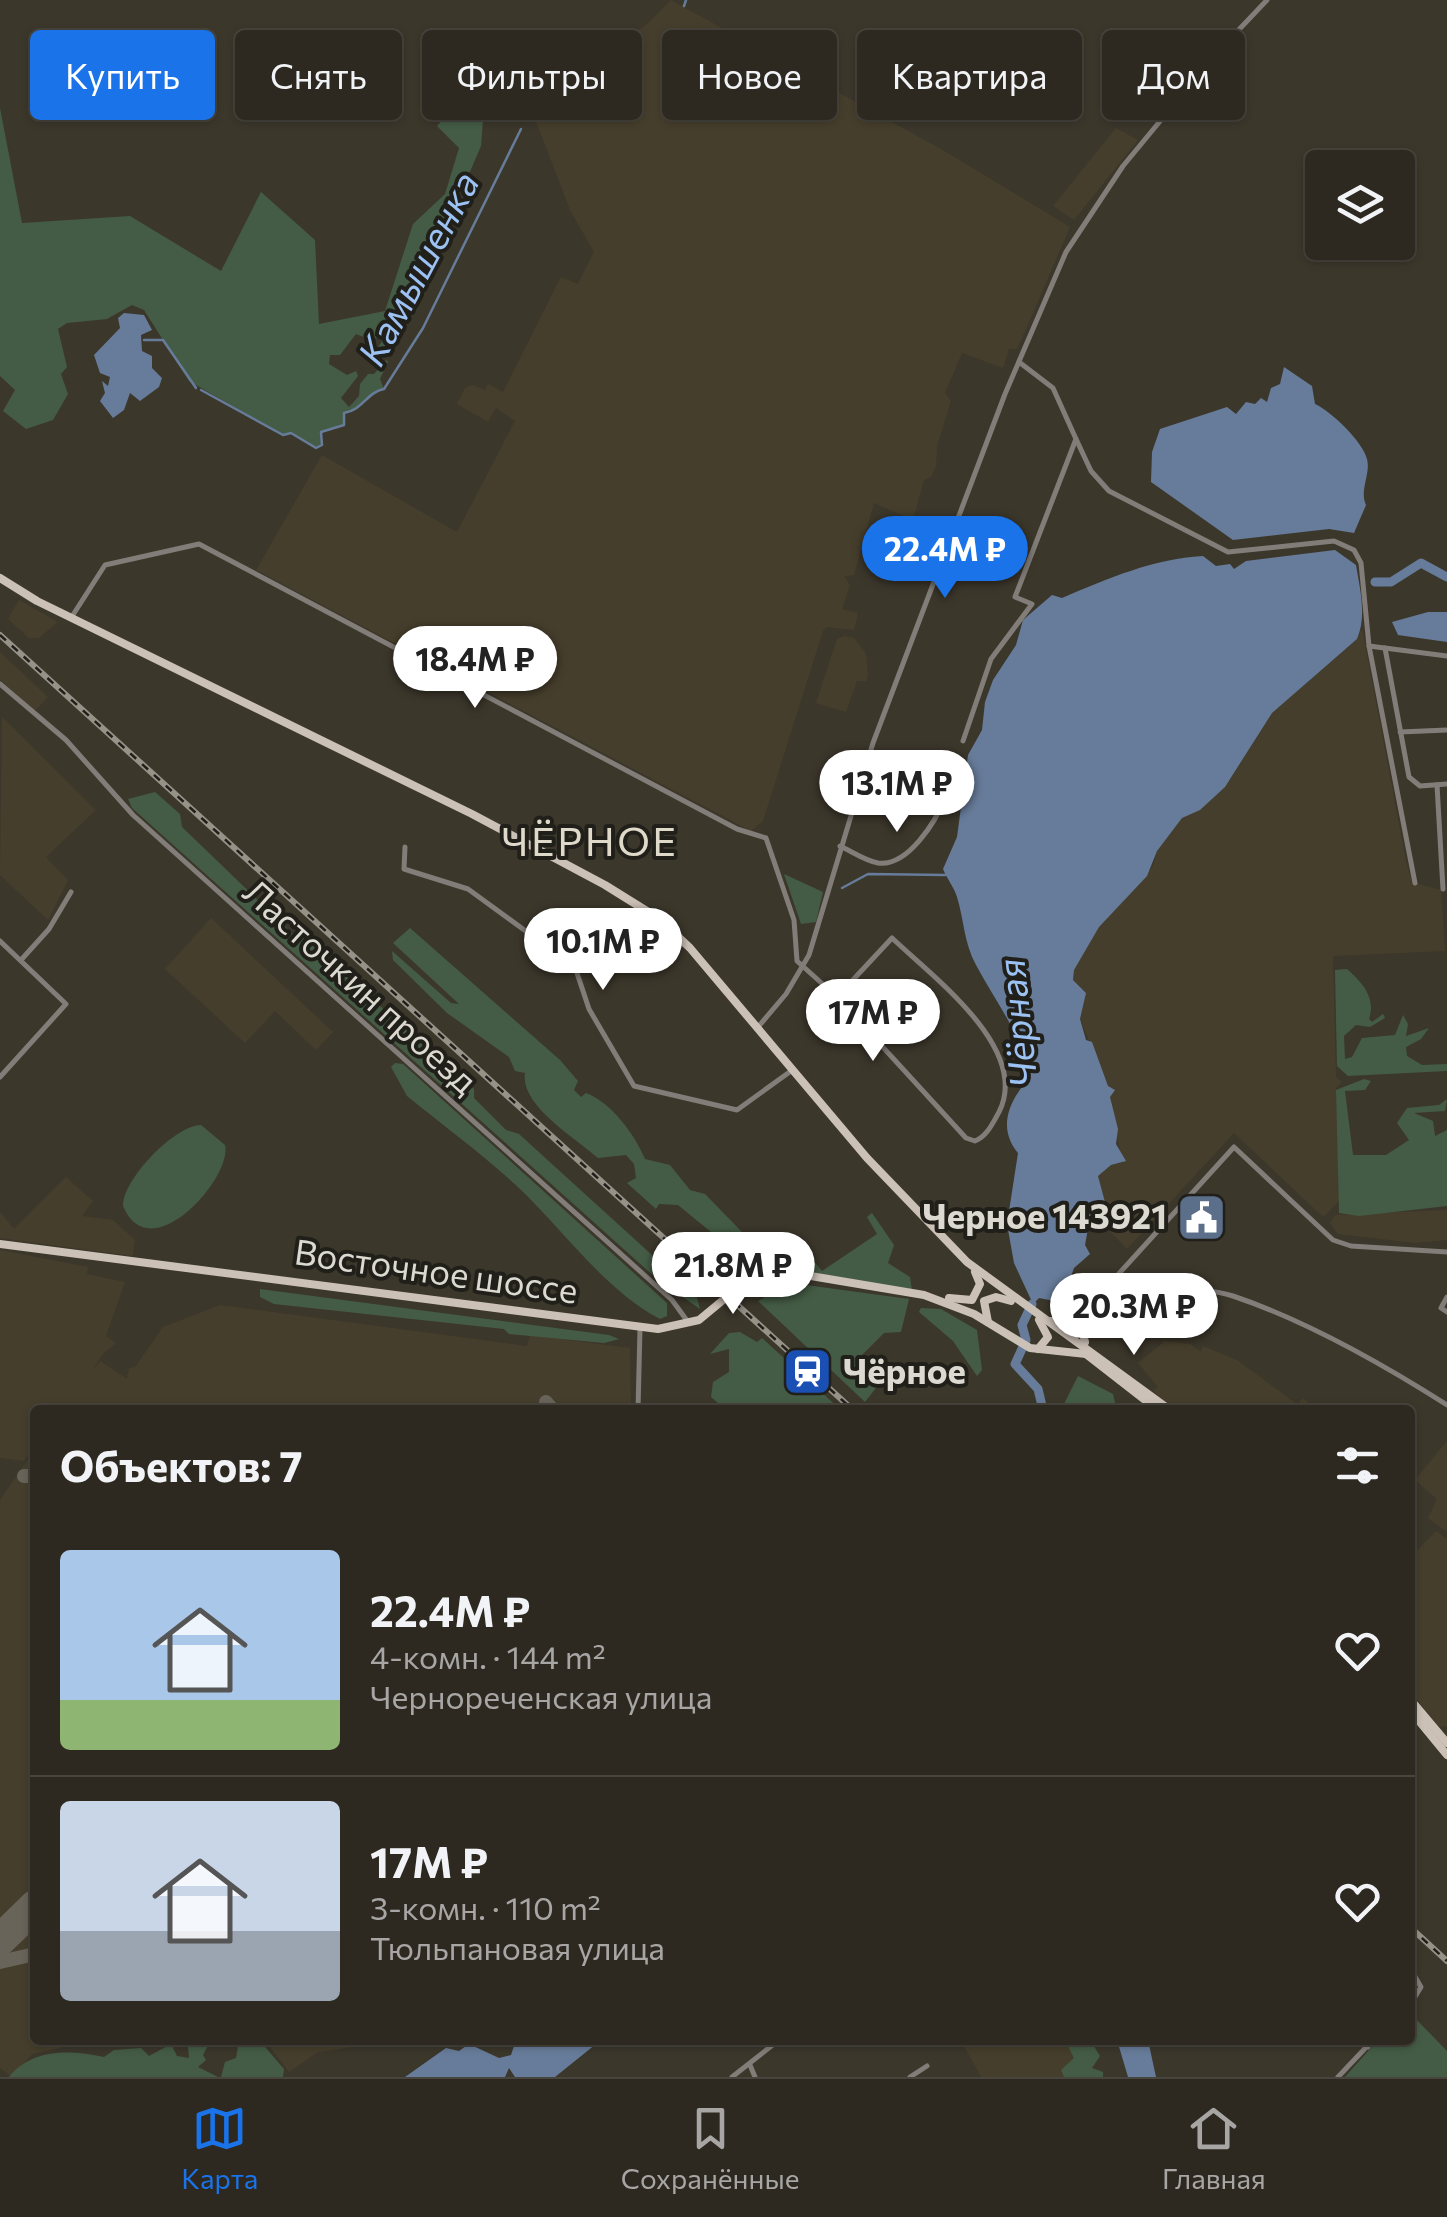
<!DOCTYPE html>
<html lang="ru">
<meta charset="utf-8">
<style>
body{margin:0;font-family:Commissioner,sans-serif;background:#39352d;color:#f1f3f6;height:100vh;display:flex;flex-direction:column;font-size:38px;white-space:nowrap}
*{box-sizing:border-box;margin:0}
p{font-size:32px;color:#a7a6a5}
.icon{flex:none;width:55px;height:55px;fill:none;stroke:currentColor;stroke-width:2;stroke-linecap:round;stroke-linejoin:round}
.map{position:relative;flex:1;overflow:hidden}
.panel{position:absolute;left:30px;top:1405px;width:1385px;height:640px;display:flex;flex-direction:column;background:#2d2920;border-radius:10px;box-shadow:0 2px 8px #0004,0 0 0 2px #48453e}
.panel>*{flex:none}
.top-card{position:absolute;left:30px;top:30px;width:1388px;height:90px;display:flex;gap:20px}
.buttons{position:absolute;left:1305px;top:150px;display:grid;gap:20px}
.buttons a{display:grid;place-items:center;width:110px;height:110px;border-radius:10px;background:#2d2920;box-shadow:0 2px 8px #0004,0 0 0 2px #48453e;font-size:50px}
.price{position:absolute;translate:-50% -85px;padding:0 22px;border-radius:35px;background:#fff;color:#222;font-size:32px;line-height:65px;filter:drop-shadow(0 2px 5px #0008)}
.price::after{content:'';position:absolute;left:50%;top:60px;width:30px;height:22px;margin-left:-15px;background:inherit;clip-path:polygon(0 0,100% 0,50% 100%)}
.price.current{background:#1a73e8;color:#fff}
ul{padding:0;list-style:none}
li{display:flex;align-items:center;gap:30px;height:250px;padding:0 30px}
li+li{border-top:2px solid #48453e}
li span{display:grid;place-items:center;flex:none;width:280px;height:200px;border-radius:10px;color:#555}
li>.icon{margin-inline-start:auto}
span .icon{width:120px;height:120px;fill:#fffc;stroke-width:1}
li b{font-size:42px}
h2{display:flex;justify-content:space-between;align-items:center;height:120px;padding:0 30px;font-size:42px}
.chip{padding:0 35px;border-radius:10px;background:#2d2920;box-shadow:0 2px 8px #0004,0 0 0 2px #48453e;font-size:35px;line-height:90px}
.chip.current{background:#1a73e8;color:#fff}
.menu{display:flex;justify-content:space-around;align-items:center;height:140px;border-top:2px solid #48453e;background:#2d2920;font-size:28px;color:#a7a6a5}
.menu a{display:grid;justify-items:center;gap:5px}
.menu .current{color:#1a73e8}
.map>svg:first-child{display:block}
.built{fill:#463e2c}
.green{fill:#445c45}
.water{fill:#677c9a}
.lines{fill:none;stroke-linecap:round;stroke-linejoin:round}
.stream{stroke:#677c9a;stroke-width:2.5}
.river{stroke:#677c9a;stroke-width:9}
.taxiway{stroke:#69645a;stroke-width:14}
.runway{stroke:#69645a;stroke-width:32}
.minor{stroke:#827d78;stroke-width:5}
.major{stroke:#ccc1b7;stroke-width:8}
.rail-casing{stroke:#969288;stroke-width:6}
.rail{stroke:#211f19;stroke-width:2.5;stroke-dasharray:8;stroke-linecap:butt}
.labels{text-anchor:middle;stroke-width:8;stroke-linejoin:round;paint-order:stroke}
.street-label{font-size:35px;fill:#dcd9d1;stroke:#211f19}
.poi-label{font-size:35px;font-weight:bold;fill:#dcd9d1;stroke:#211f19;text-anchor:end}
.water-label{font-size:38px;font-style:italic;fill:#9cc1f3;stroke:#211f19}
.quarter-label{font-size:40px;letter-spacing:2.5px;fill:#dfd9c9;stroke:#211f19}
</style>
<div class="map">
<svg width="1447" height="2077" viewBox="0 0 1447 2077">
<rect width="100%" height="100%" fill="#3c372b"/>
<!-- built -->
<g class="built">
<polygon points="671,0 941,149 1070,227 1027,327 1017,349 1009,349 1003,368 962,353 945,393 951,401 937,446 936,466 931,477 924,480 913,520 874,503 854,575 844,576 850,585 842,609 858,613 854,630 827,627 823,631 763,821 751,831 256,570 322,455 457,532 515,421 496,408 488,422 457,404 465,388 473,385 485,390 488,384 503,392 561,277 578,284 594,252 570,210 537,124 519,112 647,24"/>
<polygon points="1116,128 1138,140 1074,220 1053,206"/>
<polygon points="19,600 58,622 39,638 29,638 8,619"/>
<polygon points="1362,628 1406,861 1412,882 1441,890 1445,951 1333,956 1336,1077 1342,1082 1336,1088 1339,1201 1323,1217 1234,1133 1127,1249 1091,1212 1093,1206 1105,1201 1098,1176 1111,1165 1122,1163 1108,1086 1080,1019 1086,993 1073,980 1074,970 1098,927 1153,866 1157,851 1182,818 1230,780 1272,713 1357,639"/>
<polygon points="844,636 854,638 866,654 868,676 866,681 857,681 846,712 816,703 837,639"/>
<polygon points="0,652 48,697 35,711 0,680"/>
<polygon points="2,717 96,810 46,857 68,880 48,920 0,875"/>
<polygon points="211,918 333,1032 316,1050 275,1011 245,1043 165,969"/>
<polygon points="66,1177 93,1201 82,1216 113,1220 135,1240 133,1256 0,1238 0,1212 14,1229"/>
<polygon points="1447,1210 1447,1240 1415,1243 1338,1234 1330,1223 1335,1215"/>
<polygon points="0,1250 88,1267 87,1274 125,1282 106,1336 116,1343 101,1356 92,1371 100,1361 127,1379 129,1368 135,1367 163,1327 220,1305 527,1346 530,1335 630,1348 631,1410 35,1410 35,1446 24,1461 0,1458"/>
<polygon points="1165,1341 1190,1344 1201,1352 1203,1346 1237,1360 1298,1405 1302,1398 1307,1401 1311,1410 1174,1410 1153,1391 1158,1387 1138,1363"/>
<polygon points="1447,1441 1447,1532 1428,1518 1437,1499 1415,1480"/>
<polygon points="35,1449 35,2040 158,2040 78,2044 32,2054 12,2077 0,2068 0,1500"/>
<polygon points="1436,1531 1447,1539 1447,1726 1439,1727 1410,1691 1410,1558"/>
<polygon points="265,2040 403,2040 318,2052 289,2072"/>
<polygon points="961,2040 1075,2040 1091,2077 981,2077"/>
</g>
<!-- green -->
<g class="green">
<path d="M484 107 481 146 469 174 463 175C449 215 438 268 413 304L417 310 380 352 376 350 383 340 380 336 371 340 356 334 340 355H330L329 364 347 375 356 371 358 376 341 398 349 407 359 396 360 384 368 374H374L386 360 388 362 380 379 384 389C367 392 363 410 345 413L344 425 321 432 322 445 316 448 291 433 283 435 189 381 144 310 132 305 107 319 67 323 58 329 67 367 61 374 68 394 53 420 26 429 3 411 15 390 0 376V108L22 223 130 216 221 271 261 192 315 240 319 324 385 311 413 224 445 194 459 148 437 126 450 111 460 114 464 109 469 116Z"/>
<polygon points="155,792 180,814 182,827 293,934 308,938 323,951 324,969 338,969 474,1089 474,1098 506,1130 519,1134 674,1275 674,1282 696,1294 700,1309 657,1279 132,808 128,799"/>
<polygon points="784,874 823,892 816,922 801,924"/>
<path d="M410 928 560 1060 578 1081 574 1090 581 1097 586 1093C611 1102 635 1135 645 1159L670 1165 690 1190 705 1194 742 1232 733 1250 678 1205 659 1204 656 1209 627 1183 636 1178 634 1164 626 1155 598 1158C574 1137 520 1105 525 1073L515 1071 509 1057 447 1013 393 960 392 951 451 1003 459 1004 393 943Z"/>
<path d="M1347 969C1363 983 1376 998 1369 1019L1372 1022 1383 1014 1385 1018 1370 1027 1356 1025 1344 1036 1345 1059 1352 1057 1362 1038 1395 1035 1403 1015 1408 1024 1406 1036 1429 1028 1421 1039 1406 1047 1407 1056 1422 1065 1447 1064V1071L1348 1076 1337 1066 1335 970Z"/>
<path d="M395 1063 403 1064 667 1303V1316L660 1319C605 1290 565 1232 520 1189 485 1156 445 1127 407 1096L391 1067Z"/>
<polygon points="1364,1079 1371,1081 1365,1090 1345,1091 1353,1155 1386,1155 1409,1140 1397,1123 1407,1108 1439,1105 1447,1099 1445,1111 1414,1113 1433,1121 1435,1136 1447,1130 1447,1206 1359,1216 1339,1213 1336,1090"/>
<path d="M201 1125 225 1145C233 1177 150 1271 123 1206 122 1180 175 1125 201 1125Z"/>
<polygon points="872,1213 894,1245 888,1263 910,1277 912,1290 787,1268 807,1253 822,1271 877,1234 867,1217"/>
<polygon points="791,1283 909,1299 901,1332 884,1333 861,1356 879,1384 865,1402 758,1301"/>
<polygon points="260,1289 609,1335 619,1339 604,1343 509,1334 504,1329 274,1304 260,1297"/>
<polygon points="921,1308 941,1309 977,1330 982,1370 977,1376 953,1341 919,1312"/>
<polygon points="740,1332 757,1342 762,1338 841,1410 756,1410 752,1405 745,1410 726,1410 711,1397 713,1382 729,1372 729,1349 710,1354 729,1333"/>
<polygon points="1078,1376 1113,1394 1117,1410 1061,1410"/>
<polygon points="1410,2013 1447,2051 1447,2077 1345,2077 1378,2040 1410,2040"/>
<path d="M211 2040 203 2055 206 2060 198 2067 218 2077H9C33 2048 70 2050 104 2057L114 2050 141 2048 149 2056 171 2044 177 2056 189 2058 188 2046Z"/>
<polygon points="239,2040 259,2040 284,2069 283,2077 221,2077 225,2062 236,2058"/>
<polygon points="1065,2040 1090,2040 1100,2056 1092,2068 1103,2072 1103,2077 1064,2077 1061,2070 1074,2058"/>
</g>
<!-- water -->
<g class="water">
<polygon points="124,313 144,315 152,330 141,335 142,351 152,356 152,368 162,378 159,387 140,401 130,393 124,410 113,418 100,401 105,393 102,381 108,386 110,377 100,373 94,355 120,328 118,318"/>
<path d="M1284 367 1312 386 1315 404C1331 411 1363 442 1367 459 1371 474 1359 490 1366 505L1354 533 1329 529 1233 540 1151 482 1152 452 1160 429 1227 407 1236 414 1246 402 1255 404 1261 398 1267 402 1271 388 1280 384Z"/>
<path d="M1335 550 1356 565C1360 589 1367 616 1357 639L1272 713 1225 787 1200 810 1182 818 1157 851 1147 876 1099 927 1074 970 1073 980 1086 993 1080 1019 1086 1040 1092 1042 1108 1086 1115 1090 1110 1097 1118 1129 1116 1144 1126 1161 1111 1165 1098 1176 1105 1202 1092 1206 1085 1245 1090 1254 1074 1268 1065 1294 1068 1299 1065 1303 1039 1298 1033 1304 1014 1263 1007 1224 1018 1153C998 1129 1008 1103 1026 1082L1023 1070 1027 1061C1016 1028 993 997 976 965 964 943 964 920 957 897 954 887 947 879 943 869L957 837 968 755 982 730 985 702 993 680 1016 645 1023 620 1052 595 1062 598C1109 578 1153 559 1203 556L1216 566 1230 564 1234 569 1246 561Z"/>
<polygon points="1428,612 1447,612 1447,642 1398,635 1392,622"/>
<polygon points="516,2040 601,2040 555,2077 515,2077 509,2068 505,2077 405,2077 446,2048 459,2051 469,2044 499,2058 511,2055"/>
<polygon points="1117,2040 1148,2040 1156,2077 1128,2077"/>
</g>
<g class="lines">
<!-- stream -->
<g class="stream">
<polyline points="684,6 686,0"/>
<polyline points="144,340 163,340 196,388"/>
<path d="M201 390 283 435 291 433 316 448 322 445 321 432 344 425V413C363 410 367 392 384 389L423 328 521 129"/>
<polyline points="842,888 868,874 945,875"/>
</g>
<!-- river -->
<g class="river">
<polyline points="1375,582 1391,582 1421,563 1447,577"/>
<polyline points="1032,1304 1022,1325 1026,1340 1015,1364 1038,1389 1043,1410"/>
</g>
<!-- taxiway -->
<g class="taxiway">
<polyline points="546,1402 553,1410"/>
<polyline points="24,1476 35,1476"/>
<polyline points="0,1962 35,1954"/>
</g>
<!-- runway -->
<polyline class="runway" points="0,1940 35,1906"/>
<!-- minor -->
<g class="minor">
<polyline points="1076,439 1091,471 1109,491 1228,552 1334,541 1354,550 1361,563 1369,646 1415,883"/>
<path d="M71 618 105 565 199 544 737 829 766 838 794 920 797 961 837 997 966 1138 975 1141C987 1136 993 1123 999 1112 1031 1049 933 977 892 938L837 997"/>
<polyline points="1369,646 1447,656"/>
<polyline points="1385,648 1409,777 1420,786 1447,784"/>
<polyline points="0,684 66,740 133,815 672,1300 688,1322"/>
<polyline points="1400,732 1447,730"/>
<polyline points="963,741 991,659 1032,604 1015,597 1076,439 1053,388 1019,362"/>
<polyline points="1437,785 1443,889"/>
<path d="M840 846C851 851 866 861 878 863 908 867 936 821 945 798"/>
<polyline points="405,847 404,869 468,889 575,967 589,1009 634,1086 737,1110 791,1071"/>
<polyline points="0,941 66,1004 0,1077"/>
<polyline points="21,960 49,929 71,892"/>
<polyline points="758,1027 786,994 809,955 873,743 1005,394 1066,252 1123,166 1213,57 1267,0"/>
<path d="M1113 1278C1163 1306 1186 1281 1233 1296 1307 1321 1381 1363 1447 1405"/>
<polyline points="1447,1297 1441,1308 1447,1312"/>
<polyline points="1065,1333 1234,1147 1333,1240 1351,1246 1447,1252"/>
<polyline points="638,1410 640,1328"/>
<polyline points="1410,1968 1421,1987 1410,2005"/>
<polyline points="1361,2040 1368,2047"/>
<polyline points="750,2065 755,2077"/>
<polyline points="732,2077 779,2040"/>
<polyline points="910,2077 927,2066"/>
<polyline points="1338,2077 1373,2040"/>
</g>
<!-- major -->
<g class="major">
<polyline points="0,578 37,601 472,814 605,885 658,918 690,948 867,1158 967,1262 1170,1410"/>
<polyline points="0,1244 658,1329 699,1320 752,1276 793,1273 924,1295 974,1314 1030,1348 1086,1354"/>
<polyline points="949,1298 972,1300 980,1284 975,1272"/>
<polyline points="1051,1321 1066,1323 1079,1318 1085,1342"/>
<polyline points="988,1322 984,1301 996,1297 1011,1301"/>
<polyline points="1038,1349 1048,1337 1039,1320"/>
<polyline points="1086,1354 1158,1410"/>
<polyline points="1410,1699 1447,1743"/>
<polyline points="1410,1710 1447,1755"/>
</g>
<defs>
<g id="rail">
<polyline points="0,635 853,1410"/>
<polyline points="1410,1927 1447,1961"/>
</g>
</defs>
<!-- rail casing -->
<use href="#rail" class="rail-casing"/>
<!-- rail -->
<use href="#rail" class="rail"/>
</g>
<!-- icons -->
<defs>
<symbol id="civic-square" viewBox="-11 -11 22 22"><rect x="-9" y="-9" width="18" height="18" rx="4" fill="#5c6f8a" stroke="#211f19"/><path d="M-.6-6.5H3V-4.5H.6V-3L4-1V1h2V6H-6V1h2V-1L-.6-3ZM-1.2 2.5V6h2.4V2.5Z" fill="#fff"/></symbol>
<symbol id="station-square" viewBox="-11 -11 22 22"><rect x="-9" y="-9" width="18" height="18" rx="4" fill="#1a4fb4" stroke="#211f19"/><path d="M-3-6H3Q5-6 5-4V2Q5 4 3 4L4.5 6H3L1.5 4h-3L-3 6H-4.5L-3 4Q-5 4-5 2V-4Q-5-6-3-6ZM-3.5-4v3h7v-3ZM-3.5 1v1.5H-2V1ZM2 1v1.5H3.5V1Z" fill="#fff"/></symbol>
</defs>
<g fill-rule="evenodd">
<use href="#civic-square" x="1174" y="1190" width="55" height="55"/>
<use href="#station-square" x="780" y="1344" width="55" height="55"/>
</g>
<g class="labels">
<!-- street labels -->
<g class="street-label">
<text transform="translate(360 987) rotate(42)" y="12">Ласточкин проезд</text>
<text transform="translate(436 1272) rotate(8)" y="12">Восточное шоссе</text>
</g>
<!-- poi labels -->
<g class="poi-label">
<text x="1167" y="1229">Черное 143921</text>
<text x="843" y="1384" text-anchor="start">Чёрное</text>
</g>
<!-- water labels -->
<g class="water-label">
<text transform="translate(419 269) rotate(-62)" y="13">Камышенка</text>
<text transform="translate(1018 1023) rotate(-96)" y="13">Чёрная</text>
</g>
<!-- quarter labels -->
<g class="quarter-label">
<text x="590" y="856">ЧЁРНОЕ</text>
</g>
</g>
</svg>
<div class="buttons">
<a><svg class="icon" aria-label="layers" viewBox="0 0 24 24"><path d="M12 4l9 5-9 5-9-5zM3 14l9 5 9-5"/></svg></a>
</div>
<b class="price current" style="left:945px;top:601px">22.4M ₽</b>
<b class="price" style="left:475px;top:711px">18.4M ₽</b>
<b class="price" style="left:897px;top:835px">13.1M ₽</b>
<b class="price" style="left:603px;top:993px">10.1M ₽</b>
<b class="price" style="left:873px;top:1064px">17M ₽</b>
<b class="price" style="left:733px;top:1317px">21.8M ₽</b>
<b class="price" style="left:1134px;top:1358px">20.3M ₽</b>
<div class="top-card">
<a class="chip current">Купить</a>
<a class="chip">Снять</a>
<a class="chip">Фильтры</a>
<a class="chip">Новое</a>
<a class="chip">Квартира</a>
<a class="chip">Дом</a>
</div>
<section class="panel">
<h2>Объектов: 7<svg class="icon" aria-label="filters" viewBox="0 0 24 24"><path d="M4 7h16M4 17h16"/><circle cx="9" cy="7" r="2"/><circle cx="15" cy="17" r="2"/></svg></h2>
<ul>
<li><span style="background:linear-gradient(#a9c7e8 75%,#8fb573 0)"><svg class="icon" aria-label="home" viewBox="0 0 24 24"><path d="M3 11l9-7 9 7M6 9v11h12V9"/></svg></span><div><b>22.4M ₽</b><p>4-комн. · 144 m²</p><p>Чернореченская улица</p></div><svg class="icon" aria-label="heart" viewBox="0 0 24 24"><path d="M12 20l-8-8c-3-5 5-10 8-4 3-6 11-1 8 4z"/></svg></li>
<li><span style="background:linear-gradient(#c9d6e8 65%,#9aa5b1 0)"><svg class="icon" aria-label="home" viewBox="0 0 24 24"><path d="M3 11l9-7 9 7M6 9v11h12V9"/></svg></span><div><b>17M ₽</b><p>3-комн. · 110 m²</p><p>Тюльпановая улица</p></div><svg class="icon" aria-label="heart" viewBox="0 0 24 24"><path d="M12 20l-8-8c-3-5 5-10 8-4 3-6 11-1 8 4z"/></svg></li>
</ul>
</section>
</div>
<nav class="menu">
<a class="current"><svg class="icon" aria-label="map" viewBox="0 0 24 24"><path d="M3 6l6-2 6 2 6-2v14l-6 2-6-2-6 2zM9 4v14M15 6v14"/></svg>Карта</a>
<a><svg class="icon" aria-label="saved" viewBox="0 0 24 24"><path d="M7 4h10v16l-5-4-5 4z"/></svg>Сохранённые</a>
<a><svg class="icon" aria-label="home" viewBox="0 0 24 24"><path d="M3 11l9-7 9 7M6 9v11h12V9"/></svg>Главная</a>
</nav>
